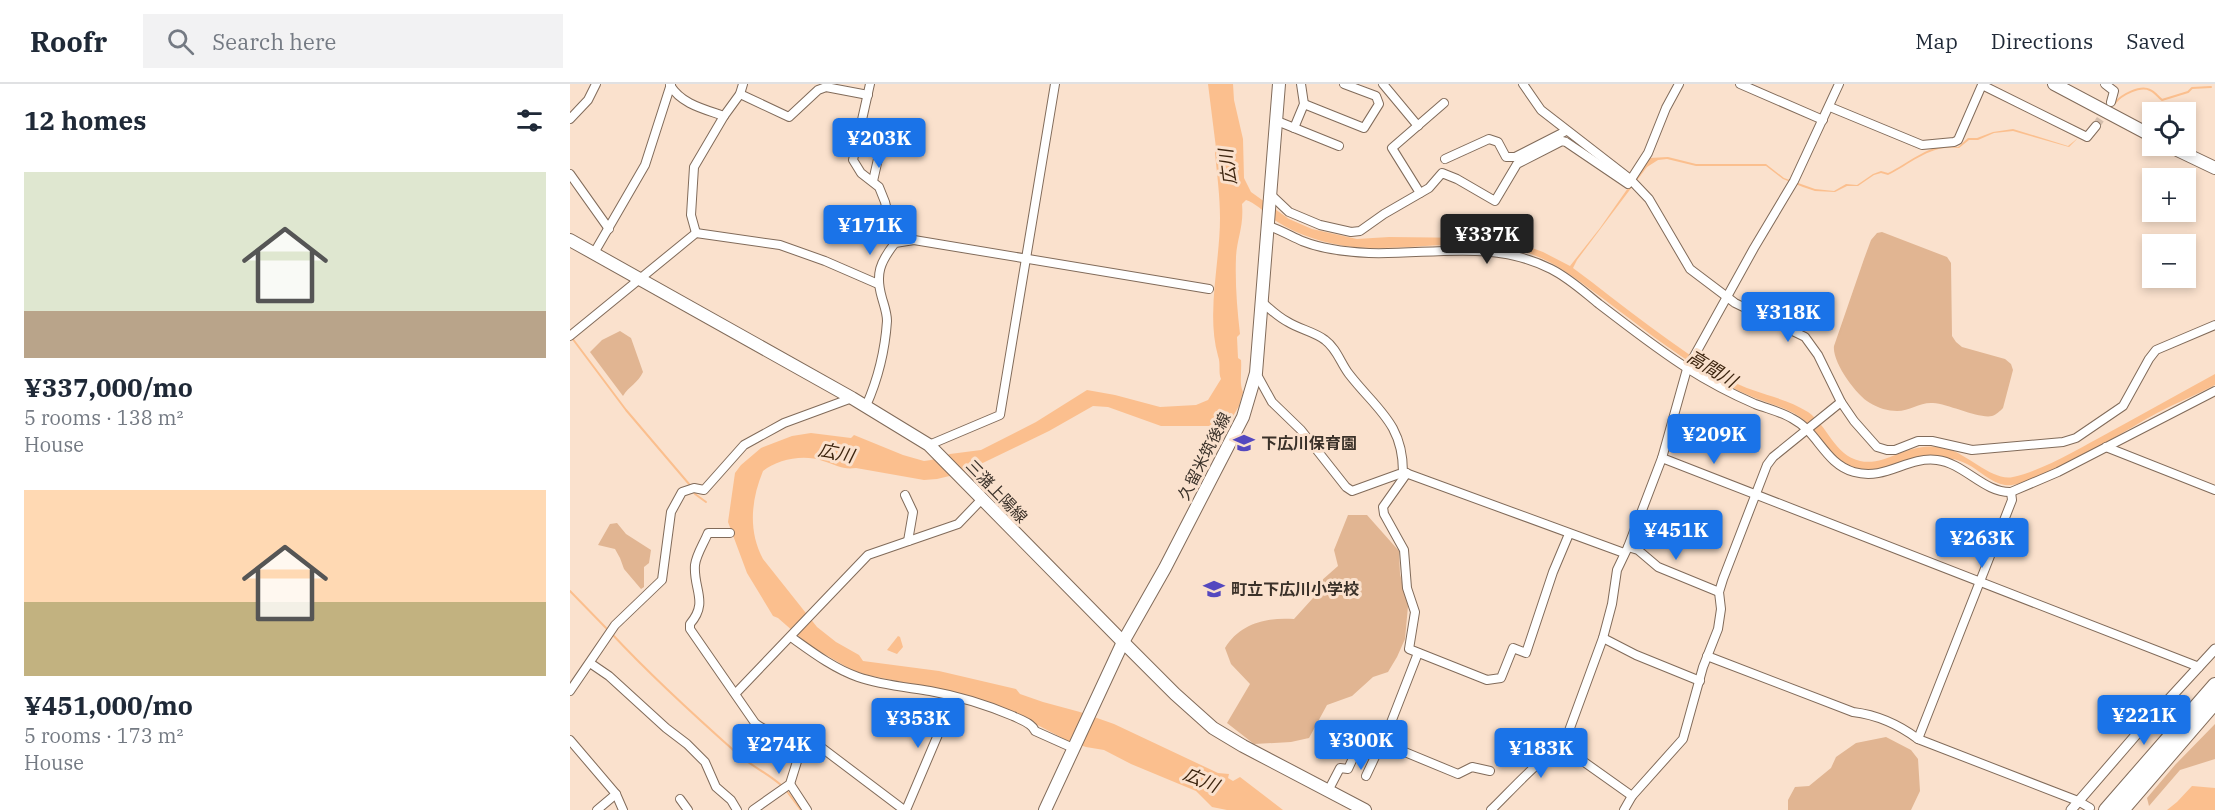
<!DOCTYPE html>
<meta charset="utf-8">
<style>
body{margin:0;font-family:"IBM Plex Serif","Noto Sans JP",serif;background:#f2f2f3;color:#1f2937;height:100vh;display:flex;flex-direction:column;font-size:22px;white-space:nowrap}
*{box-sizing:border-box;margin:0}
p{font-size:20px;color:#747a83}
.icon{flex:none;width:33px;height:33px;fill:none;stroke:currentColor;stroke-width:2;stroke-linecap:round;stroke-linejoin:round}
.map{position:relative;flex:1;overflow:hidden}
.details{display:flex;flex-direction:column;background:#fff;width:570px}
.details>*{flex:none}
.fabs{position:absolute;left:1572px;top:18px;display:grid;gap:12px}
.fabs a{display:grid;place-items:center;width:54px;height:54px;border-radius:0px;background:#fff;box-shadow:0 3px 9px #0003;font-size:30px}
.price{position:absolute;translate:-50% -51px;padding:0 14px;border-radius:6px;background:#1a73e8;color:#fff;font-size:20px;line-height:39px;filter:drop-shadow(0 2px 3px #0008)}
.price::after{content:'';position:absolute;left:50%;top:36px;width:18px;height:14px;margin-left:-9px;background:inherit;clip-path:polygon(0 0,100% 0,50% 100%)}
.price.selected{background:#222;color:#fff}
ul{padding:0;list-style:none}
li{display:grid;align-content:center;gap:12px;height:318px;padding:0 24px}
li span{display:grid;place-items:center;height:186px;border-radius:0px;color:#555}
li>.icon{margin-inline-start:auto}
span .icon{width:108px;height:108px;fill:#fffc;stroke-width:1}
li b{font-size:26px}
h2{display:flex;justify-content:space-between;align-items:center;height:72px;padding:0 24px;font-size:26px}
header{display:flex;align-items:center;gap:36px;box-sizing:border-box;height:84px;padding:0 30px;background:#fff;border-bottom:2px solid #e0e1e3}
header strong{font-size:28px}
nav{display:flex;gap:33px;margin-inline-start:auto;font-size:21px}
.search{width:420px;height:54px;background:#f2f2f3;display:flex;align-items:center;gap:15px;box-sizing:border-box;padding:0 21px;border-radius:0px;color:#747a83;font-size:22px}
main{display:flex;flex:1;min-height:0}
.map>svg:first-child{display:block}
.green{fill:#e1b592}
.water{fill:#fbbf8e}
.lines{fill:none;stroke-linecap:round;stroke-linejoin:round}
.stream{stroke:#fbbf8e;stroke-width:2}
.minor-tunnel{stroke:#d4beac;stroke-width:8;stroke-dasharray:8 4;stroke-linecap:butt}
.minor-casing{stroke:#816b5a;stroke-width:10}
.tertiary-casing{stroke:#816b5a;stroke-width:11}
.primary-casing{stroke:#816b5a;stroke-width:14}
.motorway-casing{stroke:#816b5a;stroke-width:16}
.minor{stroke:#fff;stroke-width:8}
.tertiary{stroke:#fff;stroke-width:9}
.primary{stroke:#fff;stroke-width:12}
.motorway{stroke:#fff;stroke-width:14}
.labels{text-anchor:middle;stroke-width:6;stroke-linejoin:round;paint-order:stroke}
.poi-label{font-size:16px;font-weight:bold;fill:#3a3129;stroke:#fae1cd;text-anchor:start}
.street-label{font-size:16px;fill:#3a3129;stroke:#fae1cd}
.water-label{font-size:18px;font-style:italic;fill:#3d250f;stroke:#fae1cd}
</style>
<header>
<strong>Roofr</strong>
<div class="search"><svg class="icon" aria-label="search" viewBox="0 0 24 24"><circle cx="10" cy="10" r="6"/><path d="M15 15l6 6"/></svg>Search here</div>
<nav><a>Map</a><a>Directions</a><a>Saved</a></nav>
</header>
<main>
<section class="details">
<h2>12 homes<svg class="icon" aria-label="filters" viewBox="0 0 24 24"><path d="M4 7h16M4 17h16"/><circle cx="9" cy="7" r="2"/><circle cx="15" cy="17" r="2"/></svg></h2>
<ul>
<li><span style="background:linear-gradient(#dfe7d0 75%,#b9a48a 0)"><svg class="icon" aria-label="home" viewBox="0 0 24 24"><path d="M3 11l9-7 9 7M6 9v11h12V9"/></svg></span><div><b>¥337,000/mo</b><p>5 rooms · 138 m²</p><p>House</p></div></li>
<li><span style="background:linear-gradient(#ffd9b3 60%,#c2b280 0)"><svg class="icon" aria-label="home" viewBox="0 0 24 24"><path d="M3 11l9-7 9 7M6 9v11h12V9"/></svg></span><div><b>¥451,000/mo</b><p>5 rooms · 173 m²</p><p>House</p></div></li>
</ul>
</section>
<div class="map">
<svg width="1645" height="726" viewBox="0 0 1645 726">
<rect width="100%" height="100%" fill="#fae1cd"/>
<!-- green -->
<g class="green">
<path d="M1312 148 1377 173 1381 179 1382 252 1386 258 1392 263 1435 275 1441 280 1443 286 1433 324C1430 327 1426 331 1422 332 1409 335 1379 320 1363 319 1350 318 1340 327 1327 327 1318 327 1308 324 1300 319 1286 311 1262 278 1264 262L1294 175 1301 156 1307 149Z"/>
<path d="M50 247 61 254 73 288C68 299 59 302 53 312L20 268 32 256Z"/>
<path d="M778 431H797L829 467 830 490 838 522 835 555 827 573 818 588 803 593 782 612 757 621 739 654 721 658 684 660 657 639 680 600 661 580 655 564C670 539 697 533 724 535L743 514 751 497 768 482 764 466Z"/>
<polygon points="47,439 56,450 81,466 79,479 74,483 74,503 71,505 54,485 50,474 45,465 28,461 40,440"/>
<polygon points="1645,640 1645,675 1610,686 1579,722 1577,714 1605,681"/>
<polygon points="1316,653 1341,666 1348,675 1350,707 1341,726 1218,726 1218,716 1225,703 1239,702 1261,684 1266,673 1286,659"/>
</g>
<!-- water -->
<g class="water">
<path d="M638 0H663L664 16 673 55 674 94 681 108 719 135 742 145 787 155 819 153 908 154 951 160 973 168 1000 182 1030 144 1079 74 1098 73 1126 80H1196L1214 94 1245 105 1264 107 1276 100 1287 101 1303 90 1311 87 1318 89C1341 78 1361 57 1388 63L1398 54H1407L1423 48 1443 45 1498 62 1508 54 1499 63 1443 47 1424 49 1408 56H1399L1389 64C1361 60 1342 79 1318 91L1311 89 1304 91 1288 102H1277L1265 108 1245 107 1233 103 1213 95 1196 82H1126L1097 75 1088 76 1077 83 1007 176 1003 184C1054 222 1103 263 1158 295 1183 310 1213 312 1238 328 1258 342 1264 371 1290 377 1319 383 1339 354 1378 365 1397 370 1424 398 1443 393 1476 385 1508 365 1538 349 1574 329 1609 310 1645 290V301C1626 311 1606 319 1587 329 1557 345 1465 405 1435 401 1421 399 1409 386 1397 380 1387 375 1376 373 1365 373 1339 371 1317 390 1291 386 1260 380 1253 349 1230 333 1217 324 1200 320 1185 314 1168 307 1152 299 1137 289 1101 267 1068 241 1035 216 1014 201 995 185 971 174 913 148 843 169 783 163 757 160 729 152 706 137 697 131 686 119 676 116L672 120C674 143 667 154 666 173 665 199 667 224 670 250L667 253 668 274 671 276C672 286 669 300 673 308L669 322 659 339 643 342H591L538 323 523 322 479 347 392 389 367 395 354 396 286 384C273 386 266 381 253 377 234 370 208 375 193 387 181 416 178 447 193 475L247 543 266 558 289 571 293 577 369 587 446 605 450 610 473 618 510 628 544 640 648 689 659 690 658 694 663 697 670 693 713 726H657L642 723 626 707 561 680 534 666 516 663 498 657 433 623 382 608 297 591 282 586 240 562 208 534 203 532 177 489 158 438 165 389 171 381 191 364 222 352 241 349 281 354 284 351 333 371 354 377 361 376 380 370 411 366 466 338 517 306 545 311 590 323 626 321 638 316 651 295C648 288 651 280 648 272 636 229 650 179 650 134 650 112 647 90 645 69L646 64Z"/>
<polygon points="328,552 330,553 333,563 327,570 317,566"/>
<polygon points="1622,702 1645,704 1645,726 1597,726 1607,718"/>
</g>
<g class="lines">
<!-- stream -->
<g class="stream">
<path d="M1545 19C1551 11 1570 1 1580 6 1585 8 1588 13 1592 16L1618 8 1622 4 1641 3"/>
<polyline points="2,254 56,326 119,400 125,410 136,418"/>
<polyline points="0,507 38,546"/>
<path d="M42 550C82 593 126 633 170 672 183 683 199 690 212 702"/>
<polyline points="216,706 231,726"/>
</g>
<!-- minor-tunnel -->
<polyline class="minor-tunnel" points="1526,42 1537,25"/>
<defs>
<g id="minor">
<polyline points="300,0 283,76 291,89 309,103 315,118 325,159"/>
<polyline points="813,0 848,42"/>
<polyline points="953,0 971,26 1060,95 1079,115 1120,185 1165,219 1235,253 1248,271 1271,318 1284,337 1307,363 1317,366 1325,366 1348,357 1362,357 1402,366 1493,358 1506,354 1553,322 1579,275 1586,266 1645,241"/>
<polyline points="1170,0 1253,36"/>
<polyline points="1535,0 1544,7 1541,18"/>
<path d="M100 1C111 20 134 25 154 32"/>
<polyline points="170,10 219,33 248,6 256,3 298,11"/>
<polyline points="734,20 794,44 809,20 806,12 774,0"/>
<polyline points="1260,23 1352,61 1384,58 1388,56 1412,1 1517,53 1526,42"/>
<polyline points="0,35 18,16 26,0"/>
<polyline points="707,37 769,62"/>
<polyline points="724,44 734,20 731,0"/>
<polyline points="290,48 313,53 303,97"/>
<polyline points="875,75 919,55 928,58 936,73 945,73 996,47"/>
<polyline points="0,90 39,145"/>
<polyline points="850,109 822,64 874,19"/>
<polyline points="700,110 719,128 750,141 781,148 790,147 814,130 859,104 872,89 887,95 925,117 947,80 992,57 996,58 1058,100 1078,69 1096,24 1109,0"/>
<path d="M699 142C710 146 721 152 732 157 752 165 777 168 799 169 862 171 922 155 981 185 999 194 1014 208 1029 220 1058 242 1087 265 1117 284 1139 298 1162 310 1185 320 1198 325 1212 328 1223 335 1248 348 1255 380 1284 388 1316 397 1337 372 1367 376 1394 379 1414 409 1441 408L1488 388 1645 307"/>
<polyline points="126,149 121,131 124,83 154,32 170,10 173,0"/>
<polyline points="24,169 75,81 101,0"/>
<path d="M692 218C700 225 708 233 718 238 729 245 745 248 755 256 767 265 770 278 779 290 806 325 833 339 833 388L1054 469"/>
<polyline points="0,252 126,149 210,161 255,177 308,200"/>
<polyline points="686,289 702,318 731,346 776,403 782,407 829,390"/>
<path d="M296 322C308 295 315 267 317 237 317 229 314 221 312 214 305 190 310 178 325 159L344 156 639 205"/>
<polyline points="359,361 430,331 485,0"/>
<polyline points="1536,363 1645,406"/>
<polyline points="1092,374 1629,583"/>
<polyline points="837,389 813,423 814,430 834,466 837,504 845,528 839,565 917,596 931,594 943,564 956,569 983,488 999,450"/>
<polyline points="335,411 343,428 338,457"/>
<path d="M160 449H138C134 459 126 471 125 481 123 505 139 518 120 540V545L185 639C201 653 228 652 248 661L334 726"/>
<polyline points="1058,463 1068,466 1088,483 1149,508"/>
<path d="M221 553C242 568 263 584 288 593 311 601 336 603 360 607 388 612 417 621 443 632 451 636 462 639 465 647L503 664"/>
<polyline points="1033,554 1066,571 1130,597"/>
<path d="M1137 572 1283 628C1308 631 1328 640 1348 655L1508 717 1520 724"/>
<polyline points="20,579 39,592 96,644 117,660 135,678 146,703 161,716 167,726"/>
<polyline points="0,607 45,541 92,496 101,428 112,408 124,404 134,406 174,361 214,339 282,314"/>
<polyline points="166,609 298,471 388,440 412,415"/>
<polyline points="1348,655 1442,416 1441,408"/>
<polyline points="0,656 46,710 53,726"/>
<polyline points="813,659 848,569"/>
<polyline points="993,663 1062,712"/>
<polyline points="796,692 811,660"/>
<polyline points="220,700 237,726"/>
<polyline points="758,707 770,684 778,685 790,659 809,660 813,659 888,690 902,683 920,687"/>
<polyline points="110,715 118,726"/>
<polyline points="27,726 46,710"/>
<polyline points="183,726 220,700 234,655"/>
<polyline points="336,726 384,613"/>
<path d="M921 726C938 710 973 670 993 663L1033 554 1042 520 1047 486 1058 463 1092 374 1117 285 1184 164 1224 97 1269 0"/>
<polyline points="1054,726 1062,712 1113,655 1133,583 1148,545 1151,525 1149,508 1153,495 1197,381 1203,373 1271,318"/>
</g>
<polyline id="tertiary" points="1501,726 1565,652 1645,565"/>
<g id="primary">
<polyline points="1484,0 1582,52"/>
<polyline points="1599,62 1645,84"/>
<polyline points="0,156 282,314 359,361 553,558 605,610 643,644 673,662 795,726"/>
<polyline points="475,726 553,558 595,484 673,333 686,289 709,0"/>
</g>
<g id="motorway">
<polyline points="1536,726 1645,601"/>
<polyline points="1552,726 1645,618"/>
</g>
</defs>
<!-- minor casing -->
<use href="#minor" class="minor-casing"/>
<!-- tertiary casing -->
<use href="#tertiary" class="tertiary-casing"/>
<!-- primary casing -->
<use href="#primary" class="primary-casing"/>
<!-- motorway casing -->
<use href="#motorway" class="motorway-casing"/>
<!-- minor -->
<use href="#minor" class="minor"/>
<!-- tertiary -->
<use href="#tertiary" class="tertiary"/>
<!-- primary -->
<use href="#primary" class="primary"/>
<!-- motorway -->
<use href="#motorway" class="motorway"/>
</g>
<!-- icons -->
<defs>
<symbol id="school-bare" viewBox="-9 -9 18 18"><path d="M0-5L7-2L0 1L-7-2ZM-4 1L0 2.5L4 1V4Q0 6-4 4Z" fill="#5448bf" stroke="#fae1cd" stroke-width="2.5" paint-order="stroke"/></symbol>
</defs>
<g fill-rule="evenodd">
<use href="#school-bare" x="659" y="344" width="30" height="30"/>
<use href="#school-bare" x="629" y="490" width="30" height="30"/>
</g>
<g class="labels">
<!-- poi labels -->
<g class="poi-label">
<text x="691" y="365">下広川保育園</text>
<text x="661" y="511">町立下広川小学校</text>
</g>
<!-- street labels -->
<g class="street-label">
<text transform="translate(634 372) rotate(-63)" y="6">久留米筑後線</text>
<text transform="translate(427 407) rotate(46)" y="6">三潴上陽線</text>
</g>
<!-- water labels -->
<g class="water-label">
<text transform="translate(658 83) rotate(-97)" y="6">広川</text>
<text transform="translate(1142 285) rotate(31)" y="6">高間川</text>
<text transform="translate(266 369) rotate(12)" y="6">広川</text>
<text transform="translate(631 696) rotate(23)" y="6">広川</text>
</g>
</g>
</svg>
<div class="fabs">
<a><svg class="icon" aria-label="locate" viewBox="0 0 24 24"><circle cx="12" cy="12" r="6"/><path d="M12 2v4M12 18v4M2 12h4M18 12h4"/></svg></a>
<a>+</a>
<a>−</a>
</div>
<b class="price" style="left:309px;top:85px">¥203K</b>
<b class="price" style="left:300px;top:172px">¥171K</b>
<b class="price selected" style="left:917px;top:181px">¥337K</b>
<b class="price" style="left:1218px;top:259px">¥318K</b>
<b class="price" style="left:1144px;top:381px">¥209K</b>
<b class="price" style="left:1106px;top:477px">¥451K</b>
<b class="price" style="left:1412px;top:485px">¥263K</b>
<b class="price" style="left:1574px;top:662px">¥221K</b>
<b class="price" style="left:348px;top:665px">¥353K</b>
<b class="price" style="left:791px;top:687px">¥300K</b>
<b class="price" style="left:209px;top:691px">¥274K</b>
<b class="price" style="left:971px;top:695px">¥183K</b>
</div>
</main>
